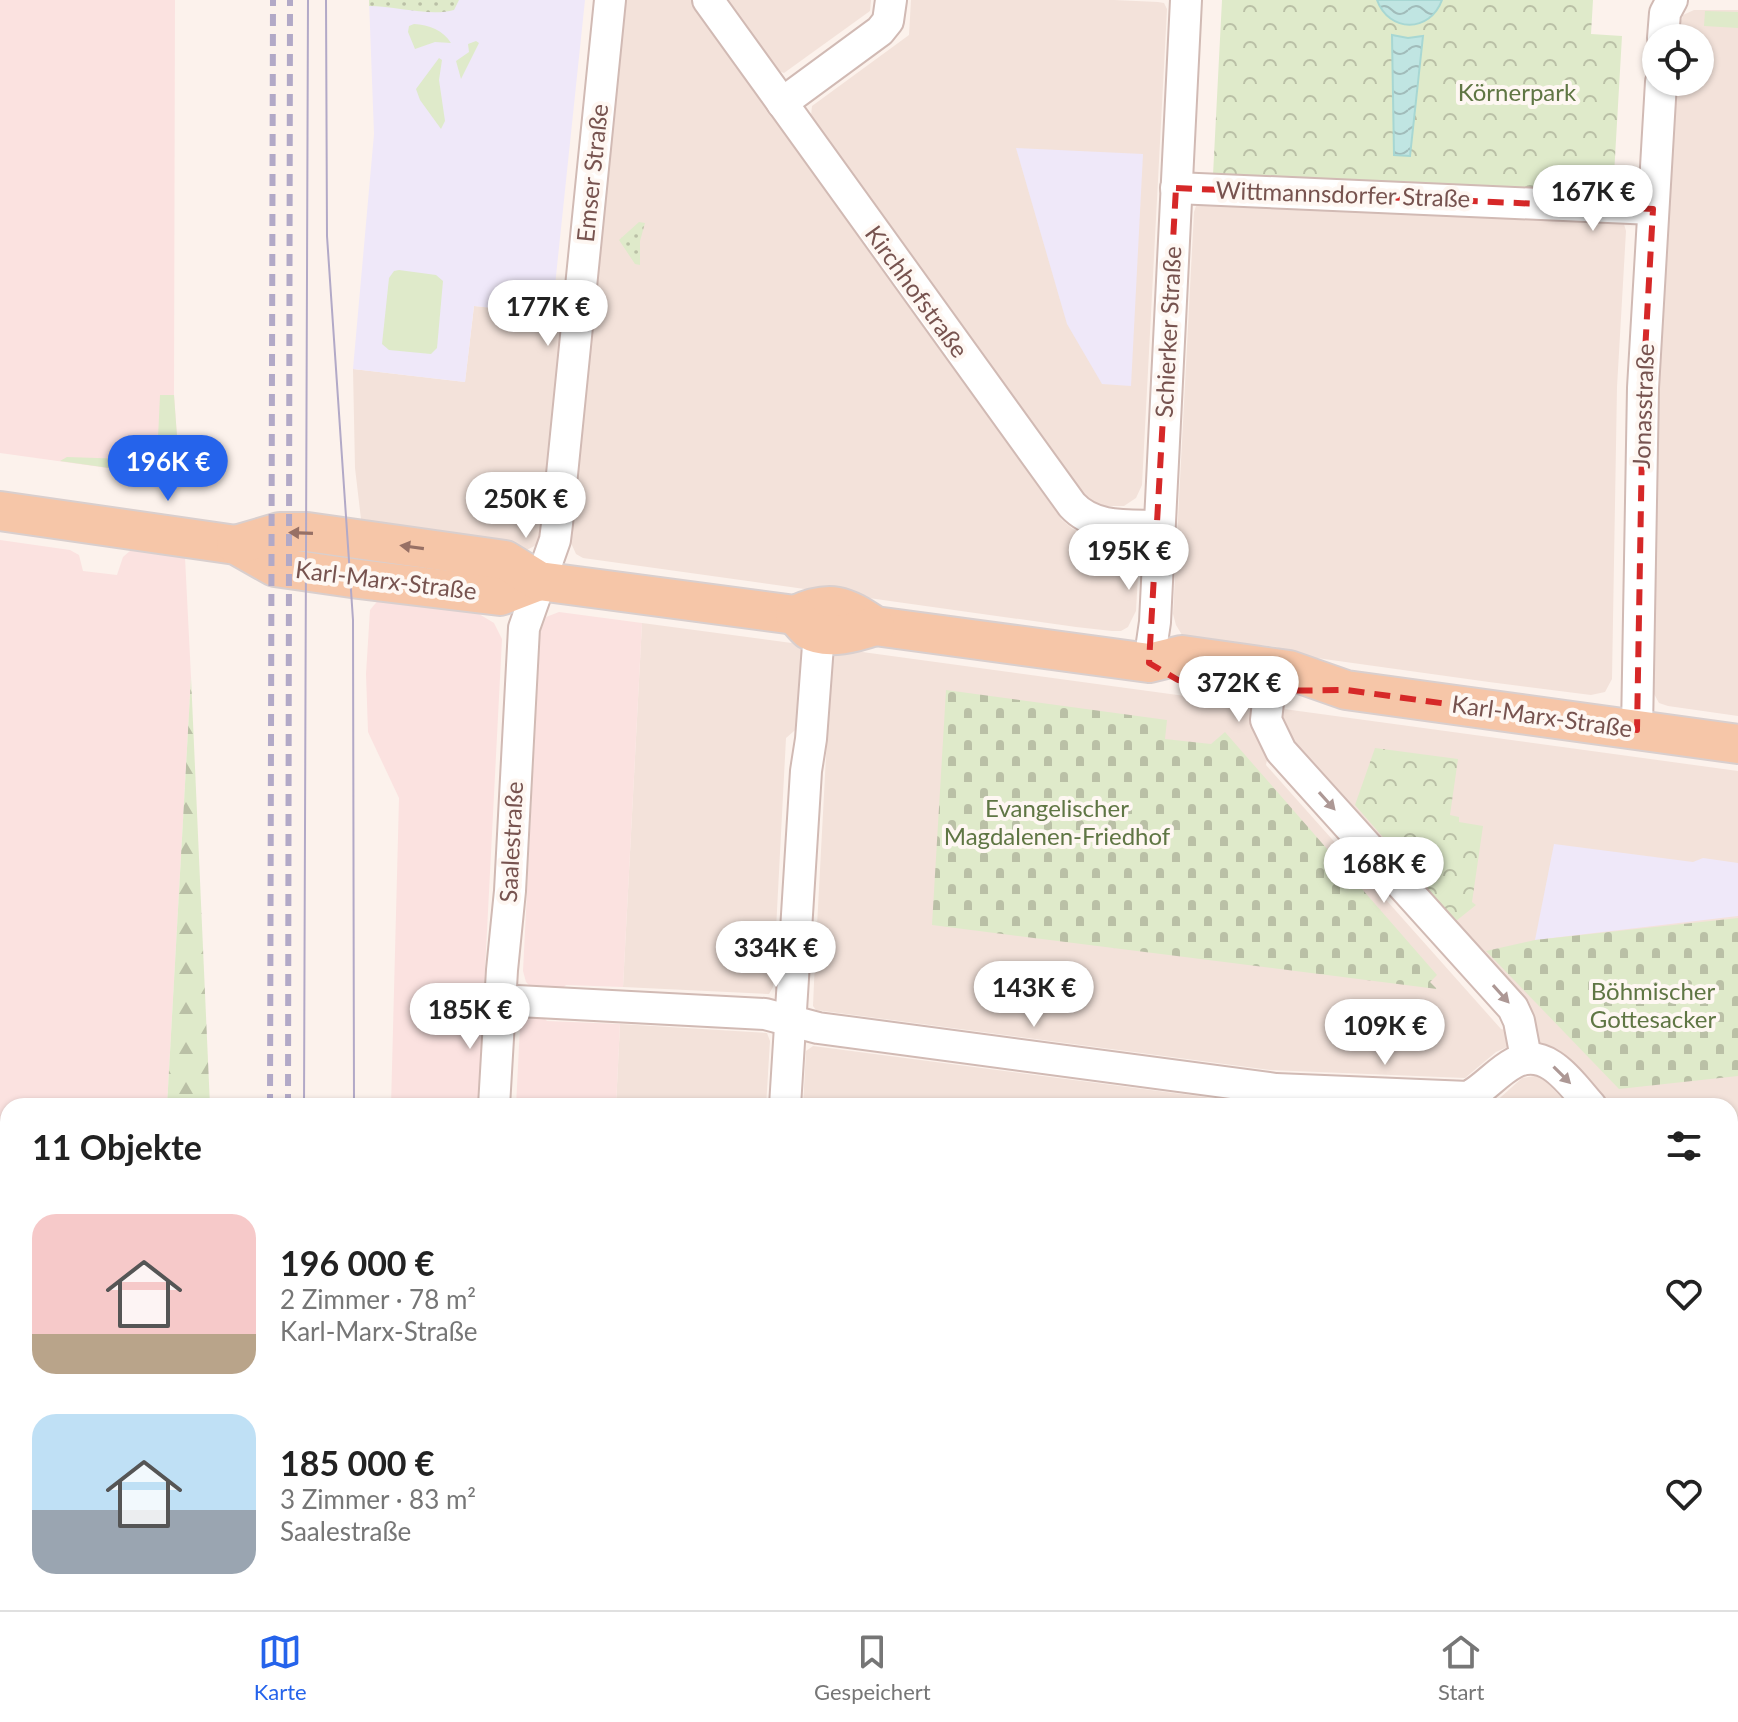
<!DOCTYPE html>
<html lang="de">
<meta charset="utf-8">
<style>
body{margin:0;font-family:Lato,sans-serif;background:#f6f6f6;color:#222;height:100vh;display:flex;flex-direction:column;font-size:30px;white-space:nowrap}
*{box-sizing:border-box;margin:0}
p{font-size:26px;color:#767676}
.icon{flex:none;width:44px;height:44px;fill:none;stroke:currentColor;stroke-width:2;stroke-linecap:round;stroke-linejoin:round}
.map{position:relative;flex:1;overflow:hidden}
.sheet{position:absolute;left:0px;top:1098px;width:1738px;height:512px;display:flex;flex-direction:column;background:#fff;border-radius:24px 24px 0 0;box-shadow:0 2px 6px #0004}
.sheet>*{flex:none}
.buttons{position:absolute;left:1642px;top:24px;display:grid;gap:16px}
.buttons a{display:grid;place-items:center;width:72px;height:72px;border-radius:50%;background:#fff;box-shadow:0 2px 6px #0004;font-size:40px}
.price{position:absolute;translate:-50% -68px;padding:0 18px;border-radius:28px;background:#fff;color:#222;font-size:26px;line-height:52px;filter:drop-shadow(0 2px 4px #0008)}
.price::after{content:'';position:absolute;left:50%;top:48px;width:24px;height:18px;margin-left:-12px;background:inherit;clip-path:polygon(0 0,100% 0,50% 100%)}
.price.current{background:#2563eb;color:#fff}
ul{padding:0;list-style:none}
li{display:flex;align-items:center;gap:24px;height:200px;padding:0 32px}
li span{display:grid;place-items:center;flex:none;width:224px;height:160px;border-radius:24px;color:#555}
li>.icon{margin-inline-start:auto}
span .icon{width:96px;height:96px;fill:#fffc;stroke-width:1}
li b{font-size:34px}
h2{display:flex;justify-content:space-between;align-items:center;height:96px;padding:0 32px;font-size:34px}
.dock{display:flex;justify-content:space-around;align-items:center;height:112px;border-top:2px solid #e0e0e0;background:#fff;font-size:22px;color:#767676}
.dock a{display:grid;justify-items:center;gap:4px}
.dock .current{color:#2563eb}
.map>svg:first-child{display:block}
.residential{fill:#f3e2da}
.commercial{fill:#fbe2e0}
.education{fill:#efe8f9}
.grass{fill:#dfeaca}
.forest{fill:url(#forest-firs)}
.cemetery{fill:url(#cemetery-stones)}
.park{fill:url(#park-crowns)}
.garden{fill:url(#garden-dots)}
.water{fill:url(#water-waves);stroke:#a7d7d3;stroke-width:2}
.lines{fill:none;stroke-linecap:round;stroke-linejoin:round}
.minor-casing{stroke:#d1bab4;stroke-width:34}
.major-casing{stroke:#d9cfce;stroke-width:42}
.minor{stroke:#fff;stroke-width:30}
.major{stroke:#f6c6a8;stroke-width:38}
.tram{stroke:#b2a9c7;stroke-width:2}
.rail{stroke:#b2a9c7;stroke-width:6;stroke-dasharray:12 8;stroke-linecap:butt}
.oneway{fill:#977065}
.oneway2{fill:#ad9895}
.marked{fill:none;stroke:#d62828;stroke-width:6;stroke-dasharray:16 10;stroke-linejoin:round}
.labels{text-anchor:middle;stroke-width:8;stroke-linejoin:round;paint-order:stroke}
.park-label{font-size:24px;fill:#5f7644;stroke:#fef7f2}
.street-label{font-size:24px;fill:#77534f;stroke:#fef7f2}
</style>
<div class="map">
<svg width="1738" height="1610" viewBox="0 0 1738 1610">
<defs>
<pattern id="forest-firs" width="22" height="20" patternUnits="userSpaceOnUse" patternTransform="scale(2)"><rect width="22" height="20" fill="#dfeaca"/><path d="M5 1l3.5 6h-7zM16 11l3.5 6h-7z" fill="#bac0a6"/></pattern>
<pattern id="cemetery-stones" width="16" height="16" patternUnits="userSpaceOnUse" patternTransform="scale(2)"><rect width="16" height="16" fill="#dfeaca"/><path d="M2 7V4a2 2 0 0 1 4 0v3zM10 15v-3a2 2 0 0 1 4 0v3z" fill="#bac0a6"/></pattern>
<pattern id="park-crowns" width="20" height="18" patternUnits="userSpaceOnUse" patternTransform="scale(2)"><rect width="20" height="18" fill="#dfeaca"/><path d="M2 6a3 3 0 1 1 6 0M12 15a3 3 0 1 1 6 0" fill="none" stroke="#bac0a6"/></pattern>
<pattern id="garden-dots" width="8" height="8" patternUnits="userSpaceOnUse" patternTransform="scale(2)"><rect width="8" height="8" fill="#dfeaca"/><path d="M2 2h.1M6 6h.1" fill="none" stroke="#bac0a6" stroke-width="1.8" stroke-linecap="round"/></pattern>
<pattern id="water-waves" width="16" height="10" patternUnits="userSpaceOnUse" patternTransform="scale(2)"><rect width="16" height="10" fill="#c0e5e2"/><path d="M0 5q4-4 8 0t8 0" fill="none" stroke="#a1bcba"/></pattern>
</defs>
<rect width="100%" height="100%" fill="#fcf2ec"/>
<!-- residential -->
<g class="residential">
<polygon points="619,0 695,0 695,10 1062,520 1073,529 1089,536 1125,541 1134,545 1139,557 1136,611 1128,627 1121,631 1112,631 1076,627 583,558 576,554 571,543 571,526 623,33 617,23"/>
<polygon points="728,0 871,0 870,11 784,73 779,71"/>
<polygon points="911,0 1114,0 1158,2 1164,3 1167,9 1142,485 1136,498 1124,506 1096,506 1084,496 811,116 812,106 909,35"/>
<polygon points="1694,10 1738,10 1738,716 1668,706 1659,703 1653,692 1658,389 1675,82 1700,82 1700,38 1678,38 1679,28 1683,15"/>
<polygon points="1205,204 1624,224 1626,231 1617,387 1612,679 1605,692 1591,695 1489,682 1281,653 1277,647 1261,645 1260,650 1189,640 1182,635 1176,625 1173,614 1194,212 1196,206"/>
<polygon points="474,306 563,315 541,533 536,545 527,550 376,530 368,520 361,519 355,468 353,369 465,382"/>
<polygon points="642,623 799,644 806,648 801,725 786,738 773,987 769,994 623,987"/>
<polygon points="833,648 1251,705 1270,746 1266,765 1501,1029 1510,1031 1512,1045 1496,1052 1465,1078 1270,1070 816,1010 813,1006 814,983 830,681 825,677"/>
<polygon points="1284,709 1738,771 1738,1250 1730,1241 1730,1106 1609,1106 1561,1053 1537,1043 1287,745 1277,717"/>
<polygon points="620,1024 767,1033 770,1041 766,1106 616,1106"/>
<polygon points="813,1046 1212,1098 1217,1099 1219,1106 803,1106 806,1051"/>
<polygon points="1540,1075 1569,1106 1491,1106 1522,1078"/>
<rect x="0" y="1263" width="8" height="203"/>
<polygon points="1730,1287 1738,1296 1738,1610 1228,1610 1229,1602 1730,1602"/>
<polygon points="496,1602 739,1602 738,1610 541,1610 522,1605 513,1610"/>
<polygon points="776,1602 1192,1602 1191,1610 776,1610"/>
</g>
<!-- commercial -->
<g class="commercial">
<polygon points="0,0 175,0 174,395 180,478 0,453"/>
<polygon points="0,540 70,550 79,555 83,571 117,575 123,557 130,551 148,551 185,557 191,677 167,1106 8,1106 8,1263 0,1263"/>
<polygon points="380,598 474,611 494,623 502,639 478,1106 391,1106 399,798 368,732 366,674 370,610"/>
<polygon points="559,612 642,623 623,987 566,985 558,992 532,988 526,982 523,971 540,633 546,617"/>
<polygon points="531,1014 540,1014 547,1021 620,1024 616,1106 516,1106 520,1026"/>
<polygon points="0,1466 8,1466 8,1602 141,1602 141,1610 0,1610"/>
<polygon points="382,1602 459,1602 459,1610 381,1610"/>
</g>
<!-- education -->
<g class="education">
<polygon points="369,0 585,0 552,314 474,306 465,382 353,369 374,134"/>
<polygon points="1016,148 1143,154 1131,386 1102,384 1067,324"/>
<polygon points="1554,844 1693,862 1703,858 1738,863 1738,916 1535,940"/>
<polygon points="1730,1480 1738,1480 1738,1610 1399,1610 1400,1602 1730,1602"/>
</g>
<!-- grass -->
<g class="grass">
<polygon points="1705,11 1738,12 1738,28 1704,26"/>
<path d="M414 24C429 25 443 30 451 43L435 42 415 49 408 32 409 26Z"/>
<polygon points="476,41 479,43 461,79 456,61 469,52 468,44"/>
<polygon points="439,58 442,60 439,80 445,121 441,129 420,100 416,89"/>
<polygon points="399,270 436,275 443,281 437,348 431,354 389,350 382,344 389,278 394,271"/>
<polygon points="160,395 174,395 180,478 60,461 67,457 157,460"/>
</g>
<!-- forest -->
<g class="forest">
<polygon points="191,677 210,1106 167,1106"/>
<rect x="141" y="1602" width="86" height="8"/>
</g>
<!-- cemetery -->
<g class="cemetery">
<polygon points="946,690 1167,720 1165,739 1211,744 1225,732 1437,975 1430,982 1437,989 932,925"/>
<polygon points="1738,918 1738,1076 1619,1089 1486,951 1535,940"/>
</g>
<!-- park -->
<g class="park">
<polygon points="1222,0 1593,0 1591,34 1622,36 1613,192 1213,175"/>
<polygon points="1375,748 1458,759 1450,815 1459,817 1459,822 1483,826 1472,902 1476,905 1456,921 1355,805"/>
</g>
<!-- garden -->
<g class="garden">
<path d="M369 0H459L454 10C431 17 396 6 369 6Z"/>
<polygon points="639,222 645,223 640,241 640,265 635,264 619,240"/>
</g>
<!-- water -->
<g class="water">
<path d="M1377 0H1442C1430 33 1389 33 1377 0Z"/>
<polygon points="1392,35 1408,38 1423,36 1410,156 1394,155"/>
</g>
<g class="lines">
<defs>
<g id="minor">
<path d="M708 0 1072 505C1094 529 1128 525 1159 526"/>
<polyline points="1663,38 1665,13 1672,0"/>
<polyline points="782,103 880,31 888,21 891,0"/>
<polyline points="1176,188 1653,209"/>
<polyline points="1149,663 1155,622 1186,0"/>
<polyline points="1269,693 1266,720 1281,751 1513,1008 1519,1021 1526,1058"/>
<polyline points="1637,730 1643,388 1661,82"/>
<path d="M500 1000 765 1014 818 1028 1276 1089 1468 1097C1485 1088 1497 1072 1514 1063 1547 1045 1572 1085 1591 1106"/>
<polyline points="494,1106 502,970 510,891 524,628 555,540 557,524 610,0"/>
<polyline points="785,1106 806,771 811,739 819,632"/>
<polyline points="1730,1265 1738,1274"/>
<polyline points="471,1610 472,1602"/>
<polyline points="757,1610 758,1602"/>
<polyline points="1210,1610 1210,1602"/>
</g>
<g id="major">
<polyline points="0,511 236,545 275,567 359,579 500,596 539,581"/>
<path d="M236 545 280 532H307L505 560 539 581 795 615C830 599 844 605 875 626L1149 663 1182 655 1289 670 1346 690 1738 744"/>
<path d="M795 615C799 619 804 626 809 630 828 641 857 632 875 626"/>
</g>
</defs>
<!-- minor casing -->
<use href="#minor" class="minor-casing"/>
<!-- major casing -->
<use href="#major" class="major-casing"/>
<!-- minor -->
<use href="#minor" class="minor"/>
<!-- major -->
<use href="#major" class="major"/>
<!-- tram -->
<g class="tram">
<polyline points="326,0 327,236 353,620 354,1106"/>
<polyline points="304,1106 308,0"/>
<polyline points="312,1602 312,1610"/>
<polyline points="346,1610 346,1602"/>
</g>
<!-- rail -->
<g class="rail">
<polyline points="270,1106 273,0"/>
<polyline points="288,1106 290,0"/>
<polyline points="279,1610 280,1602"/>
</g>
</g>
<!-- one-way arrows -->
<defs><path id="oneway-solid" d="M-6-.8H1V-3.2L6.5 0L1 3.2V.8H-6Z" transform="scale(2)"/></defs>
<g class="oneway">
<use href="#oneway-solid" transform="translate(301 533) rotate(-178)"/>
<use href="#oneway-solid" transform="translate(412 547) rotate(-172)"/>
</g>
<g class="oneway2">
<use href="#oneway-solid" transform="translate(1327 801) rotate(48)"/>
<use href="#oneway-solid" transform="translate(1501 994) rotate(48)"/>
<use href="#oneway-solid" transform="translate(1562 1075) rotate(45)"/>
</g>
<!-- marked area -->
<path class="marked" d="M1176 188 1653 209 1643 388 1637 730 1346 690 1260 691 1178 680 1149 663Z"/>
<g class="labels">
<!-- park labels -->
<g class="park-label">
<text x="1517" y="101">Körnerpark</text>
<text x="1057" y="817">Evangelischer<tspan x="1057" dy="28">Magdalenen-Friedhof</tspan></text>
<text x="1653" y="1000">Böhmischer<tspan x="1653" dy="28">Gottesacker</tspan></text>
</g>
<!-- street labels -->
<g class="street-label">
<text transform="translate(593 173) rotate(-84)" y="8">Emser Straße</text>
<text transform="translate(1343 195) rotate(2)" y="8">Wittmannsdorfer Straße</text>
<text transform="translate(916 292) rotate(54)" y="8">Kirchhofstraße</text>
<text transform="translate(1169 332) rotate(-87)" y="8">Schierker Straße</text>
<text transform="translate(1644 406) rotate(-88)" y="8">Jonasstraße</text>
<text transform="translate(386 581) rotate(7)" y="8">Karl-Marx-Straße</text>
<text transform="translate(1542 717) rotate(8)" y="8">Karl-Marx-Straße</text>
<text transform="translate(512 842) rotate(-87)" y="8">Saalestraße</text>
</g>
</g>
</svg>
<div class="buttons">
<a><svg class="icon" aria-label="locate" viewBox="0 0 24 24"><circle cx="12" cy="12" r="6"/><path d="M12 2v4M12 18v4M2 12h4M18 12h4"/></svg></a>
</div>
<b class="price" style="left:1593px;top:233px">167K €</b>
<b class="price" style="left:548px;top:348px">177K €</b>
<b class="price current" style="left:168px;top:503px">196K €</b>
<b class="price" style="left:526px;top:540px">250K €</b>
<b class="price" style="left:1129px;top:592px">195K €</b>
<b class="price" style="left:1239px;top:724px">372K €</b>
<b class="price" style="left:1384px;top:905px">168K €</b>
<b class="price" style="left:776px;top:989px">334K €</b>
<b class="price" style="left:1034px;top:1029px">143K €</b>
<b class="price" style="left:470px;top:1051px">185K €</b>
<b class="price" style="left:1385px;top:1067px">109K €</b>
<section class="sheet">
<h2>11 Objekte<svg class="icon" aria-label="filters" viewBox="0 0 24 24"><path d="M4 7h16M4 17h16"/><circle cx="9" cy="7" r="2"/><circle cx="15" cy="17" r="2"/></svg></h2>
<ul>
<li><span style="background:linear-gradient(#f6c9c9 75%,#b9a48a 0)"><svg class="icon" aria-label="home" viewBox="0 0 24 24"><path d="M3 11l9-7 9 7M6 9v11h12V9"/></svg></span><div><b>196 000 €</b><p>2 Zimmer · 78 m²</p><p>Karl-Marx-Straße</p></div><svg class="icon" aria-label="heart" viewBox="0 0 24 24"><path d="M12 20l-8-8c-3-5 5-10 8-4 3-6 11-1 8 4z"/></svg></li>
<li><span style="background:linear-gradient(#bfe0f5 60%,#9aa5b1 0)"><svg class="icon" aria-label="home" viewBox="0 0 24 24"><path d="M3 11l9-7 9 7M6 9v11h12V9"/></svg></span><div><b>185 000 €</b><p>3 Zimmer · 83 m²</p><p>Saalestraße</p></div><svg class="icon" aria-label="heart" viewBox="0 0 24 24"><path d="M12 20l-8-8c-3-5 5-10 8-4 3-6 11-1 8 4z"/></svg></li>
</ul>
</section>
</div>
<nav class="dock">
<a class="current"><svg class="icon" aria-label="map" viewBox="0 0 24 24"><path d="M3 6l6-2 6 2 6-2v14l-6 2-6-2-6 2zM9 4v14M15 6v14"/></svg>Karte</a>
<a><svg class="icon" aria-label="saved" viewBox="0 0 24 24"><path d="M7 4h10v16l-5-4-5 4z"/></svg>Gespeichert</a>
<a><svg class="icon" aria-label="home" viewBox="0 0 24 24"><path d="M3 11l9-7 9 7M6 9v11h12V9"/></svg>Start</a>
</nav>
